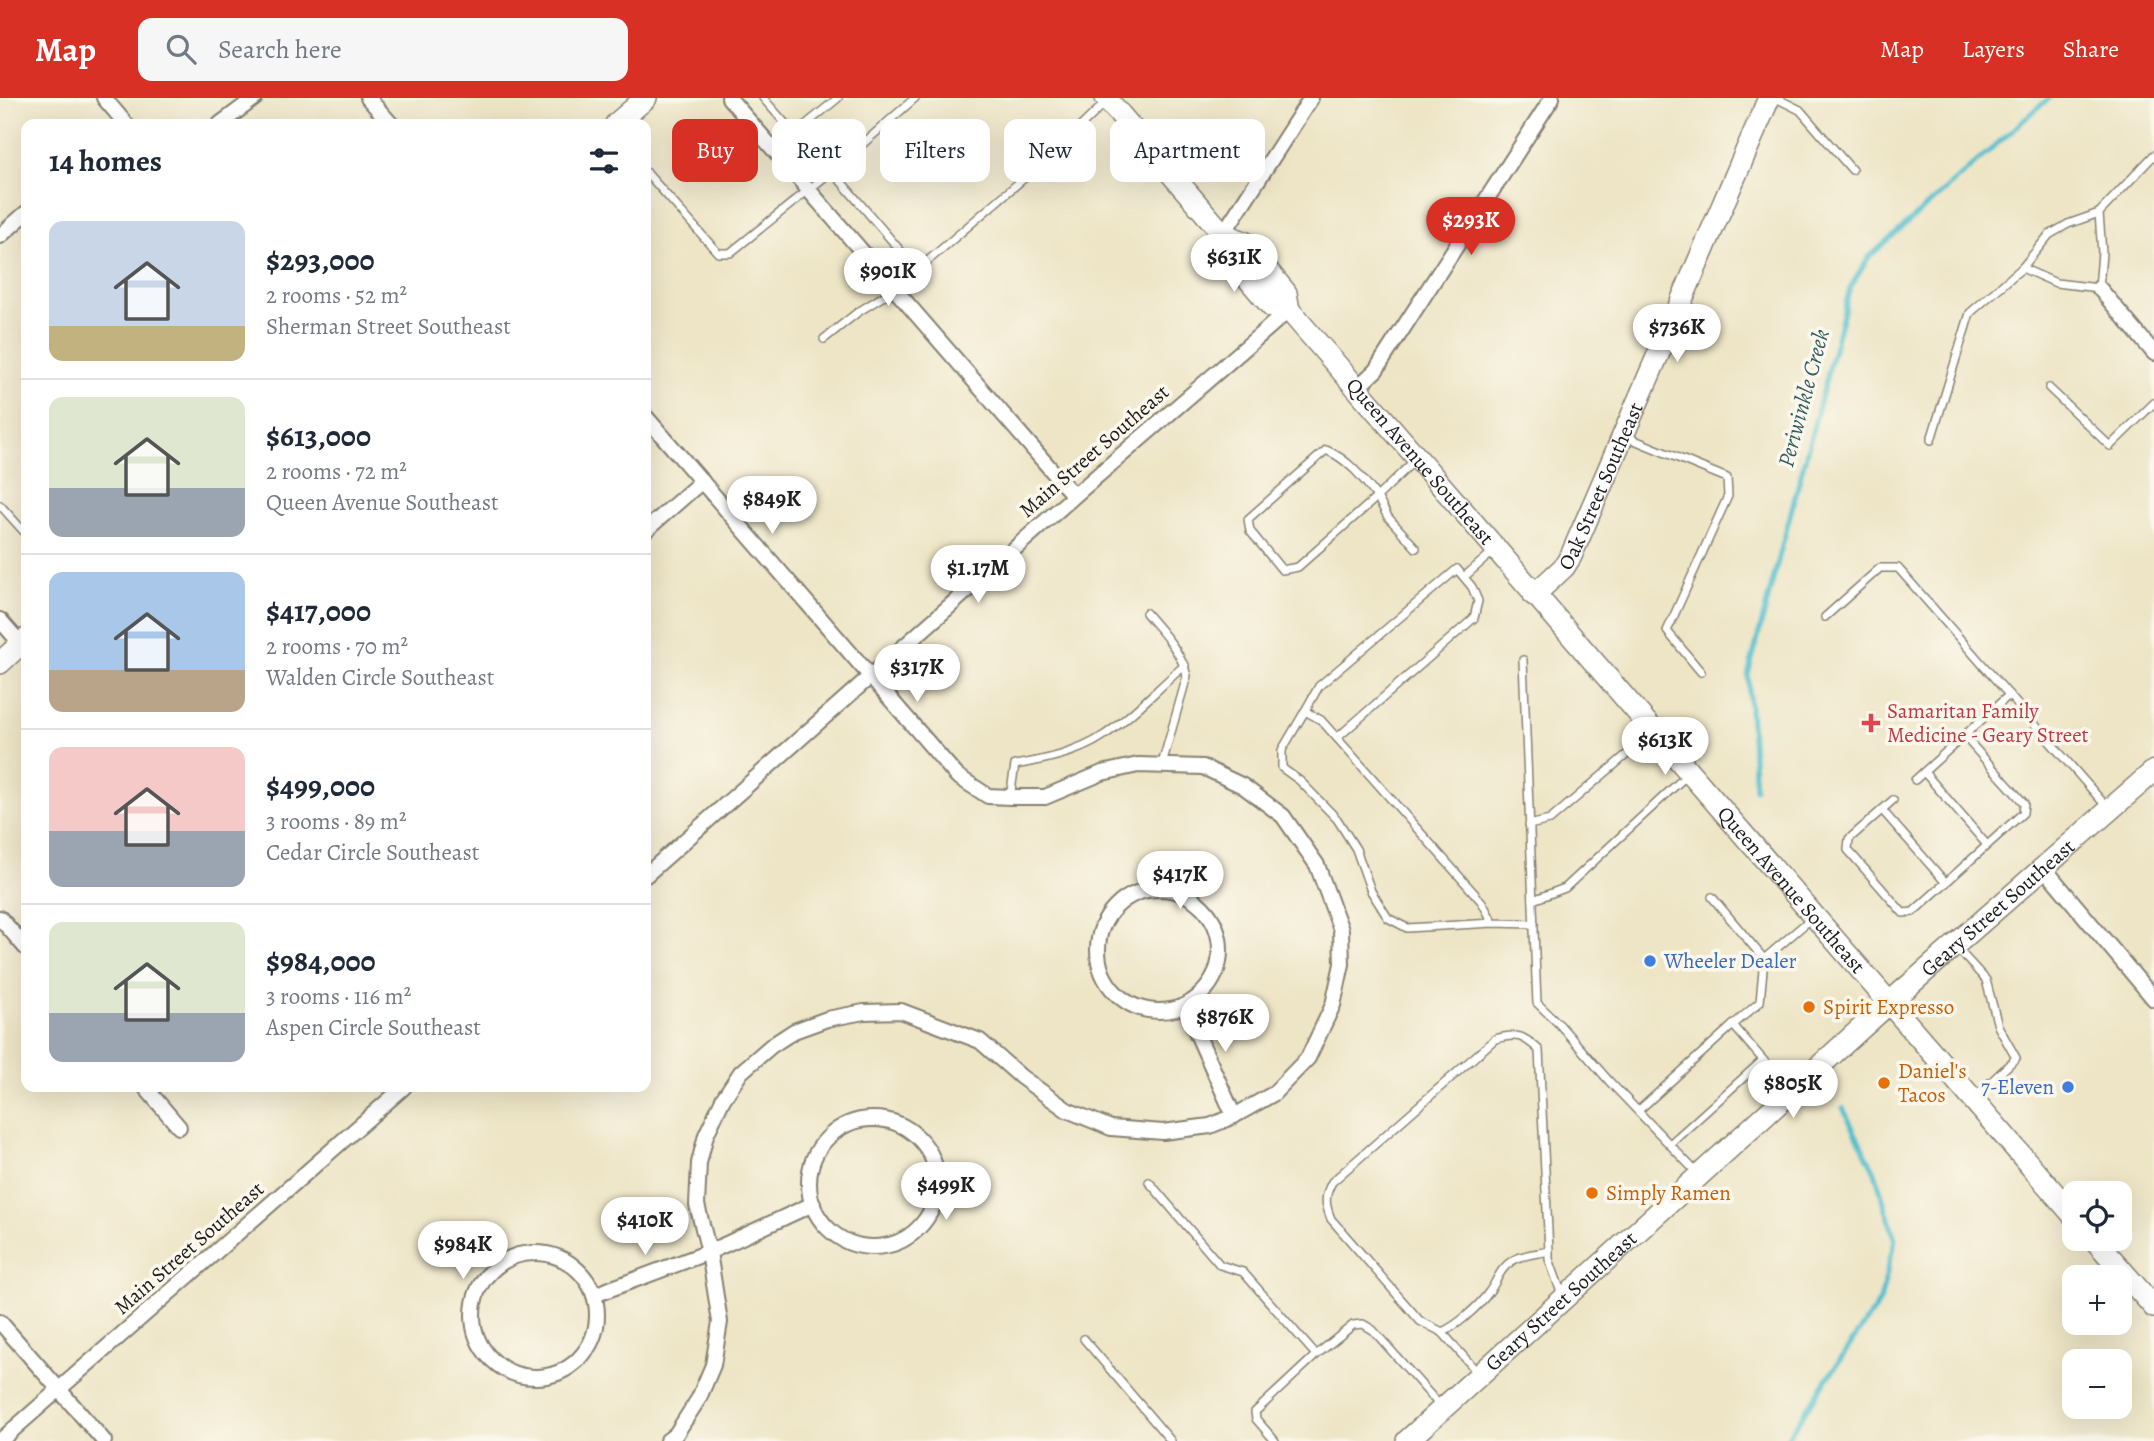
<!DOCTYPE html>
<meta charset="utf-8">
<style>
body{margin:0;font-family:Alegreya,serif;background:#f6f6f7;color:#1f2937;height:100vh;display:flex;flex-direction:column;font-size:26px;white-space:nowrap}
*{box-sizing:border-box;margin:0}
p{font-size:23px;color:#747a83}
.icon{flex:none;width:38px;height:38px;fill:none;stroke:currentColor;stroke-width:2;stroke-linecap:round;stroke-linejoin:round}
.map{position:relative;flex:1;overflow:hidden}
.details{position:absolute;left:21px;top:21px;width:630px;height:973px;display:flex;flex-direction:column;background:#fff;border-radius:14px;box-shadow:0 7px 28px #0002}
.details>*{flex:none}
.top-card{position:absolute;left:672px;top:21px;width:665px;height:63px;display:flex;gap:14px}
.controls{position:absolute;left:2062px;top:1083px;display:grid;gap:14px}
.controls a{display:grid;place-items:center;width:70px;height:70px;border-radius:14px;background:#fff;box-shadow:0 7px 28px #0002;font-size:35px}
.price{position:absolute;translate:-50% -60px;padding:0 16px;border-radius:24px;background:#fff;color:#222;font-size:23px;line-height:46px;filter:drop-shadow(0 2px 4px #0008)}
.price::after{content:'';position:absolute;left:50%;top:42px;width:21px;height:16px;margin-left:-10px;background:inherit;clip-path:polygon(0 0,100% 0,50% 100%)}
.price.on{background:#d93025;color:#fff}
ul{padding:0;list-style:none}
li{display:flex;align-items:center;gap:21px;height:175px;padding:0 28px}
li+li{border-top:2px solid #e0e1e3}
li span{display:grid;place-items:center;flex:none;width:196px;height:140px;border-radius:14px;color:#555}
li>.icon{margin-inline-start:auto}
span .icon{width:84px;height:84px;fill:#fffc;stroke-width:1}
li b{font-size:30px}
h2{display:flex;justify-content:space-between;align-items:center;height:84px;padding:0 28px;font-size:30px}
.chip{padding:0 24px;border-radius:14px;background:#fff;box-shadow:0 7px 28px #0002;font-size:24px;line-height:63px}
.chip.on{background:#d93025;color:#fff}
header{display:flex;align-items:center;gap:42px;box-sizing:border-box;height:98px;padding:0 35px;background:#d93025;color:#fff}
header strong{font-size:33px}
nav{display:flex;gap:38px;margin-inline-start:auto;font-size:24px}
.search{width:490px;height:63px;background:#f6f6f7;display:flex;align-items:center;gap:18px;box-sizing:border-box;padding:0 24px;border-radius:14px;color:#747a83;font-size:26px}
.map>svg:first-child{display:block}
.lines{fill:none;stroke-linecap:round;stroke-linejoin:round}
.stream{stroke:#54c0ce;stroke-width:5}
.lane-casing{stroke:#858071;stroke-width:10}
.street-casing{stroke:#858071;stroke-width:18}
.secondary-casing{stroke:#858071;stroke-width:24}
.lane{stroke:#fff;stroke-width:7}
.street{stroke:#fff;stroke-width:14}
.secondary{stroke:#fff;stroke-width:21}
.health-dot{fill:#e0444e;stroke:#fbf7ec;stroke-width:2.5}
.shop-dot{fill:#3f7fe0;stroke:#fbf7ec;stroke-width:2.5}
.food-dot{fill:#e8710a;stroke:#fbf7ec;stroke-width:2.5}
.labels{text-anchor:middle;stroke-width:7;stroke-linejoin:round;paint-order:stroke}
.street-label{font-size:21px;fill:#1c1c1c;stroke:#fbf7ec}
.health-label{font-size:21px;fill:#be3a42;stroke:#fbf7ec;text-anchor:start}
.shop-label{font-size:21px;fill:#366cbe;stroke:#fbf7ec;text-anchor:start}
.food-label{font-size:21px;fill:#c56008;stroke:#fbf7ec;text-anchor:start}
.water-label{font-size:23px;font-style:italic;fill:#325e63;stroke:#fbf7ec}
</style>
<header>
<strong>Map</strong>
<div class="search"><svg class="icon" aria-label="search" viewBox="0 0 24 24"><circle cx="10" cy="10" r="6"/><path d="M15 15l6 6"/></svg>Search here</div>
<nav><a>Map</a><a>Layers</a><a>Share</a></nav>
</header>
<div class="map">
<svg width="2154" height="1343" viewBox="0 0 2154 1343">
<rect width="100%" height="100%" fill="#fbf7ec"/>
<filter id="ink" filterUnits="userSpaceOnUse"><feTurbulence type="fractalNoise" baseFrequency=".0143" numOctaves="2"/><feDisplacementMap in="SourceGraphic" scale="14" xChannelSelector="R" yChannelSelector="G"/><feConvolveMatrix kernelMatrix="1 2 1 2 8 2 1 2 1" color-interpolation-filters="sRGB"/></filter>
<filter id="wash" filterUnits="userSpaceOnUse"><feTurbulence type="fractalNoise" baseFrequency=".00686" numOctaves="4" result="noise"/><feDisplacementMap in="SourceGraphic" scale="28" xChannelSelector="R" yChannelSelector="G"/><feGaussianBlur stdDeviation="1.57" result="paint"/><feColorMatrix in="noise" values="0 0 0 0 0 0 0 0 0 0 0 0 0 0 0 0 0 1.4 0 .05"/><feComposite in="paint" operator="in"/></filter>
<g filter="url(#wash)">
<rect width="100%" height="100%" fill="#eee5c6"/>
<g class="lines">
<!-- stream -->
<g class="stream">
<polyline points="1755,691 1748,577 1850,190 1869,159 2049,0"/>
<polyline points="1785,1343 1880,1203 1895,1141 1875,1074 1843,1010"/>
</g>
</g>
</g>
<g filter="url(#ink)">
<g class="lines">
<defs>
<g id="lane">
<polyline points="763,0 791,32"/>
<polyline points="838,0 798,33 832,73 915,0"/>
<polyline points="1776,0 1800,12 1852,72"/>
<polyline points="376,26 385,19"/>
<polyline points="771,48 791,32 794,33"/>
<polyline points="646,74 718,155 730,155 832,73 917,172"/>
<polyline points="2022,170 2056,185 2099,190 2102,155 2099,115 2154,57"/>
<polyline points="824,241 858,214 895,191 1051,57 1105,5"/>
<polyline points="2049,290 2110,348 2154,305"/>
<polyline points="1627,339 1727,380 1728,398 1667,533 1701,574"/>
<polyline points="1931,342 1970,215 2022,170 2049,137 2068,126 2099,115"/>
<polyline points="0,407 26,436"/>
<path d="M1416 450 1388 419 1377 399 1298 469 1282 472 1250 433 1248 421 1326 352C1348 361 1363 380 1377 399L1416 361"/>
<polyline points="1464,479 1495,452"/>
<path d="M1146 515C1162 534 1181 553 1187 578L1162 666"/>
<polyline points="1825,519 1880,470 1898,470 2107,709"/>
<polyline points="1523,562 1537,905 1560,927 1609,983 1697,1075"/>
<polyline points="1305,613 1319,588 1457,471 1472,489 1478,503 1474,520 1337,640"/>
<polyline points="1924,674 1987,747"/>
<polyline points="1915,682 2009,597"/>
<path d="M1010 699 1015 667C1044 662 1078 655 1103 638 1131 620 1159 589 1185 567"/>
<polyline points="1893,702 1849,741 1848,752 1903,815 1913,814 2023,715 2024,705 1964,638"/>
<polyline points="1882,712 1946,785"/>
<polyline points="1529,727 1550,722 1653,634"/>
<polyline points="1712,799 1764,861"/>
<polyline points="1533,802 1565,790 1688,676"/>
<polyline points="1493,825 1482,804 1321,622 1305,613 1282,652 1282,670 1300,683 1337,721 1356,751 1371,793 1388,820 1407,830 1493,825 1534,826"/>
<polyline points="1955,848 1986,882 1998,928 2016,960 1974,1000"/>
<polyline points="1789,992 1733,927 1760,904 1764,861 1813,819"/>
<polyline points="1638,1013 1733,927"/>
<polyline points="1670,1046 1763,962"/>
<polyline points="1149,1084 1220,1167 1243,1174 1316,1257 1353,1227 1363,1226 1373,1232 1442,1310"/>
<path d="M1549 1153C1537 1156 1522 1156 1512 1163 1499 1171 1497 1184 1489 1194 1479 1208 1457 1228 1442 1234L1420 1223 1331 1121C1325 1106 1324 1098 1332 1084L1495 941C1517 935 1523 937 1539 952L1549 1153V1161L1562 1197"/>
<polyline points="1442,1234 1479,1276"/>
<polyline points="1084,1241 1171,1343"/>
<polyline points="1275,1343 1256,1321 1255,1314 1316,1257"/>
</g>
<g id="street">
<polyline points="104,0 126,26"/>
<polyline points="368,0 391,26"/>
<polyline points="729,0 1074,398"/>
<polyline points="220,26 255,0"/>
<polyline points="1223,136 1311,0"/>
<polyline points="0,138 26,115"/>
<polyline points="2099,190 2154,255"/>
<polyline points="1356,291 1376,272 1552,0"/>
<polyline points="646,319 957,678 988,698 1010,699 1045,699 1102,675 1138,667 1203,669 1243,688 1283,718 1317,767 1341,832 1342,866 1333,907 1308,960 1273,996 1234,1018 1210,1028 1163,1034 1111,1030 1067,1012 1021,979 980,943 901,913 864,914 827,921 794,933 771,948 741,974 723,1001 706,1037 699,1065 697,1107 709,1154 720,1224 713,1267 699,1300 676,1336 667,1343"/>
<polyline points="646,432 702,383"/>
<polyline points="0,522 21,546"/>
<polyline points="2044,770 2154,901"/>
<polyline points="646,777 1074,398 1289,212"/>
<circle cx="1159" cy="852" r="61"/>
<polyline points="0,820 26,850"/>
<polyline points="1185,909 1234,1018"/>
<polyline points="145,989 179,1029"/>
<circle cx="873" cy="1085" r="64"/>
<circle cx="535" cy="1217" r="62"/>
<polyline points="594,1197 709,1154 813,1106"/>
<polyline points="0,1224 104,1343"/>
<polyline points="0,1343 404,989"/>
</g>
<g id="secondary">
<polyline points="1106,0 1223,136 1228,157 1272,209 1289,212"/>
<polyline points="616,26 646,0"/>
<path id="s1" d="M1223 136 1244 144 1286 195 1289 212 2074 1118"/>
<path id="s2" d="M1534 497 1564 469 1571 458 1769 0"/>
<polyline points="0,565 26,541"/>
<polyline points="2094,1141 2154,1209"/>
<path id="s3" d="M1407 1343 1889 905 2154 673"/>
</g>
</defs>
<!-- lane casing -->
<use href="#lane" class="lane-casing"/>
<!-- street casing -->
<use href="#street" class="street-casing"/>
<!-- secondary casing -->
<use href="#secondary" class="secondary-casing"/>
<!-- lane -->
<use href="#lane" class="lane"/>
<!-- street -->
<use href="#street" class="street"/>
<!-- secondary -->
<use href="#secondary" class="secondary"/>
</g>
</g>
<!-- markers -->
<path class="health-dot" d="M1867.5 614.5h7v7h7v7h-7v7h-7v-7h-7v-7h7z"/>
<g class="shop-dot">
<circle cx="1650" cy="863" r="7"/>
<circle cx="2068" cy="989" r="7"/>
</g>
<g class="food-dot">
<circle cx="1809" cy="909" r="7"/>
<circle cx="1884" cy="985" r="7"/>
<circle cx="1592" cy="1095" r="7"/>
</g>
<g class="labels">
<!-- street labels -->
<g class="street-label">
<text transform="translate(1094 353) rotate(-41)" y="7">Main Street Southeast</text>
<text dy="7" stroke="none"><textPath href="#s1" startOffset="306">Queen Avenue Southeast</textPath></text>
<text dy="7" stroke="none"><textPath href="#s2" startOffset="130">Oak Street Southeast</textPath></text>
<text dy="7" stroke="none"><textPath href="#s1" startOffset="873">Queen Avenue Southeast</textPath></text>
<text dy="7" stroke="none"><textPath href="#s3" startOffset="796">Geary Street Southeast</textPath></text>
<text transform="translate(189 1150) rotate(-41)" y="7">Main Street Southeast</text>
<text dy="7" stroke="none"><textPath href="#s3" startOffset="208">Geary Street Southeast</textPath></text>
</g>
<!-- health labels -->
<g class="health-label">
<text x="1887" y="620">Samaritan Family<tspan x="1887" dy="24">Medicine - Geary Street</tspan></text>
</g>
<!-- shop labels -->
<g class="shop-label">
<text x="1664" y="870">Wheeler Dealer</text>
<text x="2054" y="996" text-anchor="end">7-Eleven</text>
</g>
<!-- food labels -->
<g class="food-label">
<text x="1823" y="916">Spirit Expresso</text>
<text x="1898" y="980">Daniel's<tspan x="1898" dy="24">Tacos</tspan></text>
<text x="1606" y="1102">Simply Ramen</text>
</g>
<!-- water labels -->
<g class="water-label">
<text transform="translate(1803 300) rotate(-75)" y="8">Periwinkle Creek</text>
</g>
</g>
</svg>
<div class="controls">
<a><svg class="icon" aria-label="locate" viewBox="0 0 24 24"><circle cx="12" cy="12" r="6"/><path d="M12 2v4M12 18v4M2 12h4M18 12h4"/></svg></a>
<a>+</a>
<a>−</a>
</div>
<b class="price on" style="left:1471px;top:159px">$293K</b>
<b class="price" style="left:1234px;top:196px">$631K</b>
<b class="price" style="left:888px;top:210px">$901K</b>
<b class="price" style="left:1677px;top:266px">$736K</b>
<b class="price" style="left:772px;top:438px">$849K</b>
<b class="price" style="left:978px;top:507px">$1.17M</b>
<b class="price" style="left:917px;top:606px">$317K</b>
<b class="price" style="left:1665px;top:679px">$613K</b>
<b class="price" style="left:1180px;top:813px">$417K</b>
<b class="price" style="left:1225px;top:956px">$876K</b>
<b class="price" style="left:1793px;top:1022px">$805K</b>
<b class="price" style="left:946px;top:1124px">$499K</b>
<b class="price" style="left:645px;top:1159px">$410K</b>
<b class="price" style="left:463px;top:1183px">$984K</b>
<div class="top-card">
<a class="chip on">Buy</a>
<a class="chip">Rent</a>
<a class="chip">Filters</a>
<a class="chip">New</a>
<a class="chip">Apartment</a>
</div>
<section class="details">
<h2>14 homes<svg class="icon" aria-label="filters" viewBox="0 0 24 24"><path d="M4 7h16M4 17h16"/><circle cx="9" cy="7" r="2"/><circle cx="15" cy="17" r="2"/></svg></h2>
<ul>
<li><span style="background:linear-gradient(#c9d6e8 75%,#c2b280 0)"><svg class="icon" aria-label="home" viewBox="0 0 24 24"><path d="M3 11l9-7 9 7M6 9v11h12V9"/></svg></span><div><b>$293,000</b><p>2 rooms · 52 m²</p><p>Sherman Street Southeast</p></div></li>
<li><span style="background:linear-gradient(#dfe7d0 65%,#9aa5b1 0)"><svg class="icon" aria-label="home" viewBox="0 0 24 24"><path d="M3 11l9-7 9 7M6 9v11h12V9"/></svg></span><div><b>$613,000</b><p>2 rooms · 72 m²</p><p>Queen Avenue Southeast</p></div></li>
<li><span style="background:linear-gradient(#a9c7e8 70%,#b9a48a 0)"><svg class="icon" aria-label="home" viewBox="0 0 24 24"><path d="M3 11l9-7 9 7M6 9v11h12V9"/></svg></span><div><b>$417,000</b><p>2 rooms · 70 m²</p><p>Walden Circle Southeast</p></div></li>
<li><span style="background:linear-gradient(#f6c9c9 60%,#9aa5b1 0)"><svg class="icon" aria-label="home" viewBox="0 0 24 24"><path d="M3 11l9-7 9 7M6 9v11h12V9"/></svg></span><div><b>$499,000</b><p>3 rooms · 89 m²</p><p>Cedar Circle Southeast</p></div></li>
<li><span style="background:linear-gradient(#dfe7d0 65%,#9aa5b1 0)"><svg class="icon" aria-label="home" viewBox="0 0 24 24"><path d="M3 11l9-7 9 7M6 9v11h12V9"/></svg></span><div><b>$984,000</b><p>3 rooms · 116 m²</p><p>Aspen Circle Southeast</p></div></li>
</ul>
</section>
</div>
